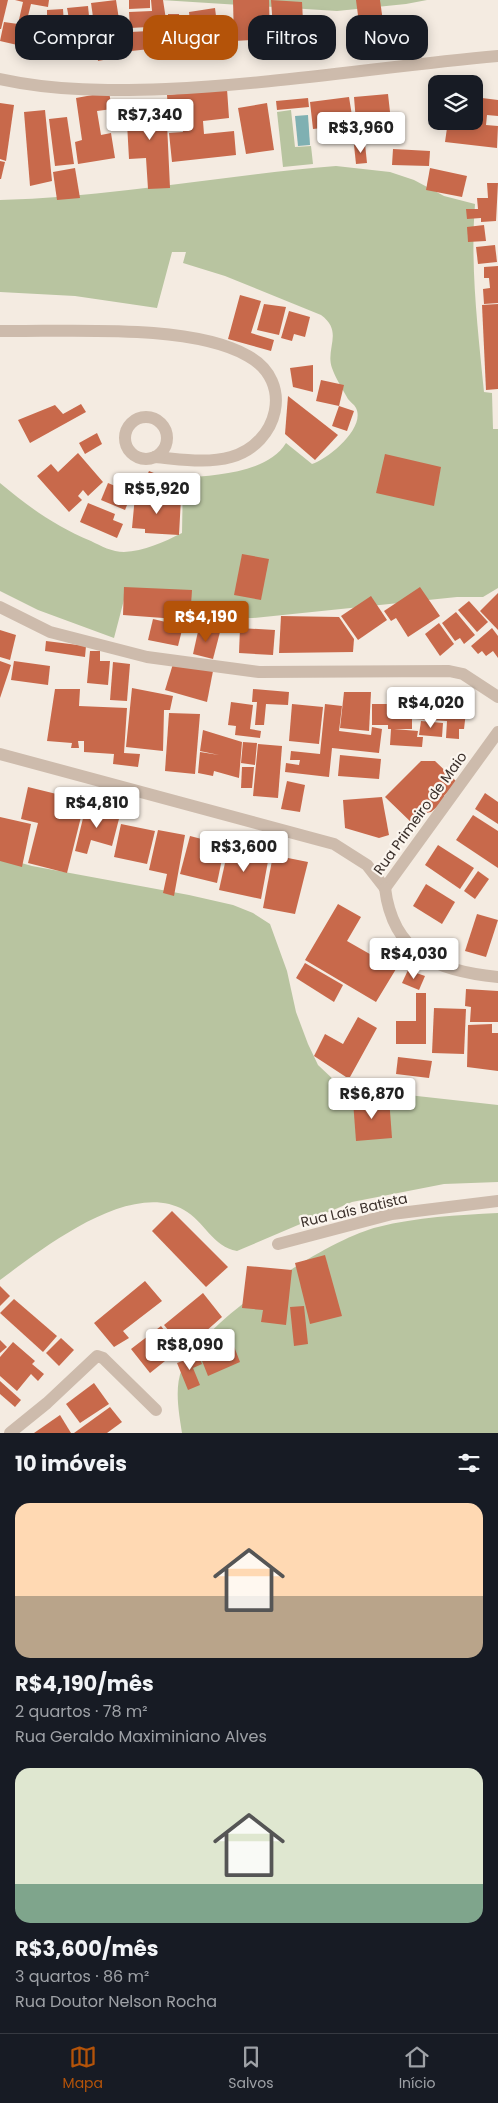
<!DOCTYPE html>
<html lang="pt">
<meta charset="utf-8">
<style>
body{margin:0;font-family:Poppins,sans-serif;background:#20242c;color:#f1f3f6;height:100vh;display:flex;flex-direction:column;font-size:19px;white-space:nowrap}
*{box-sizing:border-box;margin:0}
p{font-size:16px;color:#9ea1a6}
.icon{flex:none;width:28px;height:28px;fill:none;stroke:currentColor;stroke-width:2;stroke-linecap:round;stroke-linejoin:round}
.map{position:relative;height:1433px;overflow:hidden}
.details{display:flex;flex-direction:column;background:#171b24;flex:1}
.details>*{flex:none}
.top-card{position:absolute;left:15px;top:15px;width:469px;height:45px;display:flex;gap:10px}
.controls{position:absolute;left:428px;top:75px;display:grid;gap:10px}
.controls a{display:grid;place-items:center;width:55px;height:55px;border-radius:10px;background:#171b24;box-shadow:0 2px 12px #0003;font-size:25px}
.price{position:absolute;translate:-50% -42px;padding:0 11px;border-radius:5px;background:#fff;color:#222;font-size:16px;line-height:32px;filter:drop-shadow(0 1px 2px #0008)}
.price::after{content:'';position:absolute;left:50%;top:30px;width:15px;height:11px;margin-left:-8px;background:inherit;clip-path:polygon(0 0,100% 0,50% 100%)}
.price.on{background:#b45309;color:#fff}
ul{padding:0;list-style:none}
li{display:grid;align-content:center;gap:10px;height:265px;padding:0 15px}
li span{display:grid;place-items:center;height:155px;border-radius:15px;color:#555}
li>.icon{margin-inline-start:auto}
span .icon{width:90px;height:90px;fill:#fffc;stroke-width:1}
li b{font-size:21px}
h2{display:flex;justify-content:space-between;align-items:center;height:60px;padding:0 15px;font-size:21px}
.chip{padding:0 18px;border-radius:15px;background:#171b24;box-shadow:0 2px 12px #0003;font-size:18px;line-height:45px}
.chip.on{background:#b45309;color:#fff}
.dock{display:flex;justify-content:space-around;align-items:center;height:70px;border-top:1px solid #363941;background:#171b24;font-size:14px;color:#9ea1a6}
.dock a{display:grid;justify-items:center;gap:2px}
.dock .on{color:#b45309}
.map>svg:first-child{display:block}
.green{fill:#b8c4a0}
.water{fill:#7fb0b2}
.building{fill:#c8694b}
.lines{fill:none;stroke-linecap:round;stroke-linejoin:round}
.street{stroke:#cdbbac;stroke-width:12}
.labels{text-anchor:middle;stroke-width:4.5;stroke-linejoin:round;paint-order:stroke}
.street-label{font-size:14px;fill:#3b302b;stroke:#fbf5ee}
</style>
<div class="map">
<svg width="498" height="1433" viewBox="0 0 498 1433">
<rect width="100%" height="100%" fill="#f4ebe1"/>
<!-- green -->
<g class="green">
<polygon points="161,0 427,0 406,4 337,11"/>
<polygon points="291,110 295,147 311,146 313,164 283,167 277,112"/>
<path d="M336 166 390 172 414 180 444 196 475 204C470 267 478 330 484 392L492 393 493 429H498V588L483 597H457L253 618H217L125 596 114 638 38 610 0 591V483C30 508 55 526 91 541 101 546 112 552 124 552 144 551 164 542 182 533L183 478C215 475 268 473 286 443L312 464C328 459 366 428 356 408 354 404 350 402 348 399 343 390 335 377 332 368 325 348 344 332 321 315L225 276 183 263 186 252H172L157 308 75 296 0 292V200C113 197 224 175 336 166Z"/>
<path d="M0 857 32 866 189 895 233 905 253 913 270 924 287 971 296 1012 308 1044 318 1065 335 1081 363 1090 498 1105V1182L444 1184 352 1202 237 1251C213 1247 204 1221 184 1210 130 1179 42 1249 0 1280Z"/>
<path d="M498 1213V1433H182C179 1413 174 1388 182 1369 203 1321 327 1239 378 1227 417 1217 457 1215 498 1213Z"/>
</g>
<!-- water -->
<polygon class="water" points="308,115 310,145 298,146 295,116"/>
<!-- building -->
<g class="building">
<polygon points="0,0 8,0 1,29 0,29"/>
<polygon points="15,0 49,0 48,7 31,4 26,24 44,28 39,50 0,41 4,22 18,24 23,2"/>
<polygon points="116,0 120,26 95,31 91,3"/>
<polygon points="129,0 150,0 150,8 129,9"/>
<polygon points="151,0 163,0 167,26 130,28 129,12 152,11"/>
<polygon points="233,0 269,0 270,39 234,41"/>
<polygon points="271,0 302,2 304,40 274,42"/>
<polygon points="356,0 380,0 384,29 360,31"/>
<polygon points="88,6 89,16 69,19 67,8"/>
<polygon points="215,8 221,56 194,59 189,12"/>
<polygon points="63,9 66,55 47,56 47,10"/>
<polygon points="168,14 179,14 181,36 149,38 150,49 131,51 130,32 169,30"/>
<polygon points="89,21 93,49 74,52 70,24"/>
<polygon points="122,29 125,56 98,61 94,33"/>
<polygon points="227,89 229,118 203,121 204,134 234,131 236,155 172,162 169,133 183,132 182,124 169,126 167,95"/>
<polygon points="109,92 112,109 97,111 101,135 111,133 115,158 78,164 75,142 82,140 76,98"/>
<polygon points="388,94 392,130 364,133 363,122 356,122 354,97"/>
<polygon points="349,97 353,122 342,124 341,114 321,117 322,128 313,129 310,102"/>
<polygon points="474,97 498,100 498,116 487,115 486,125 498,126 497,148 445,142 448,121 474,121"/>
<polygon points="308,98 309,107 277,110 276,101"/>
<polygon points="166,102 170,188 148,189 146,158 129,159 126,105"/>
<polygon points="0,103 14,105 6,161 0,159"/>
<polygon points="267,103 274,150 246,154 238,108"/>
<polygon points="45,110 52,181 30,186 24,112"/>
<polygon points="67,117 74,164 55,166 49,119"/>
<polygon points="365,144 367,163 356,164 354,145"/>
<polygon points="393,149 430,151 429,166 392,165"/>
<polygon points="0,161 5,162 1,179 0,179"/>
<polygon points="75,168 80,198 57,200 53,172"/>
<polygon points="430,168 467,176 462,197 426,190"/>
<polygon points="487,183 498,183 496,221 481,222 481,218 467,219 466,209 478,209 477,198 488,198"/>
<polygon points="484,225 486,241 468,242 467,227"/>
<polygon points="495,245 497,262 478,264 476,247"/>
<polygon points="498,266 498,303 484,304 483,289 490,288 489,278 484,278 484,267"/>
<polygon points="240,295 261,301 251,333 274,340 271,351 228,339"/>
<polygon points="264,304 286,307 279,335 257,330"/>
<polygon points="498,304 498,389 486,390 482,305"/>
<polygon points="289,311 310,317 305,337 294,334 292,341 281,338"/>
<polygon points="313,365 313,392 293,387 290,368"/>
<polygon points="321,380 344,385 339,406 316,401"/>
<polygon points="288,396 338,435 315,460 285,434"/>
<polygon points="81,404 86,412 30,443 18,420 55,405 63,414"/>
<polygon points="339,406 354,411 347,431 332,426"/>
<polygon points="97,433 102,444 85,454 79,443"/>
<polygon points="78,453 103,482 88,496 83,490 78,496 82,500 69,512 37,476 51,464 58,472"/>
<polygon points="385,454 441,467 434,506 376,493"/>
<polygon points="149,471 166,478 159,494 140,491"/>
<polygon points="108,483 132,493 125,510 101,500"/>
<polygon points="135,496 181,498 179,535 145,533 145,529 132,528"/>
<polygon points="88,503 115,514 113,520 123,524 117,538 80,522"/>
<polygon points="242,554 269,559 261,600 234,595"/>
<polygon points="124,587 192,590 190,620 123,615"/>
<polygon points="420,587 440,616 408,637 396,618 391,621 384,611"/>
<polygon points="498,593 498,630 480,611"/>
<polygon points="371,596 387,620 358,640 341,616"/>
<polygon points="469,601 488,622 477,632 458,610"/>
<polygon points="456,612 475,635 464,644 460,638 455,641 442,623"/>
<polygon points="281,616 339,617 354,639 353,652 279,653"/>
<polygon points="153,619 183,626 178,646 148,640"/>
<polygon points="439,623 454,644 440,656 425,634"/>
<polygon points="199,627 220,632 213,659 193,654"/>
<polygon points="240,628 275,630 273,655 239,653"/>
<polygon points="492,628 498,636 498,658 493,651 486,656 482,651 478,654 471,646"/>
<polygon points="0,630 16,635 10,660 0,657"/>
<polygon points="46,641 86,646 85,657 45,651"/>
<polygon points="90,651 100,651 100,661 110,661 108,685 87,683"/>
<polygon points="0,661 11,665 0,698"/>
<polygon points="14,661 50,666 48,685 11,680"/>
<polygon points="113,662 130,664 127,701 110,700"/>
<polygon points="173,664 213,671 207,702 165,690"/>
<polygon points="132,688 173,696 170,710 164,710 163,751 126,747"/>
<polygon points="55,689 80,689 79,706 127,708 124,753 140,754 138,767 113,764 114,754 84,752 84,741 78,741 79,748 71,748 72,743 47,741"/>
<polygon points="253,689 289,692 288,705 266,704 264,725 255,725 257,702 252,702"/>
<polygon points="430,689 462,691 461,711 466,712 464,729 459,729 459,739 446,738 447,721 415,719 417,694 430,695"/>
<polygon points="344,692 371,692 369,731 340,728"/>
<polygon points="231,702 253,705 250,729 261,731 260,738 235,735 236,726 228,725"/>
<polygon points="292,704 323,707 319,744 289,741"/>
<polygon points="325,704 342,706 339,731 371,735 372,727 382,729 379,753 332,748 329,777 285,772 286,763 299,765 300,760 290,760 291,751 320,754"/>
<polygon points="372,704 400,704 399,715 412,716 412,729 394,729 418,731 417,737 423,737 422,747 390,745 391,729 388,729 388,725 372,725"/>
<polygon points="169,713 200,714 195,774 165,771"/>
<polygon points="421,721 443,723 442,737 419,735"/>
<polygon points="203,730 242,742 239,778 214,771 213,776 198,773 200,752 219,755 200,751"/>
<polygon points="243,742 257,743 255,765 241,763"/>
<polygon points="258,744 282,746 278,798 253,796"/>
<polygon points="340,755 381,759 379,779 338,776"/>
<polygon points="421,761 435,761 457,782 444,796 445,800 431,812 426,813 414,825 385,797"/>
<polygon points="242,767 254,767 252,788 241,788"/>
<polygon points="287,781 305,785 300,812 281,809"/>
<polygon points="28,787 85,801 67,873 28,863 38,823 21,819"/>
<polygon points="485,793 498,802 498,824 475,809"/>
<polygon points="382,797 389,835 379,838 345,828 343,800"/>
<polygon points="86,806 120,815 112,846 91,840 87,854 75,851"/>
<polygon points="473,815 498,831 498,868 456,840"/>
<polygon points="0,817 31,824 22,867 0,861"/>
<polygon points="121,824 155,831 147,864 114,857"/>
<polygon points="158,830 185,835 174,896 163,893 167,874 149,870"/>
<polygon points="190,836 225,845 217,883 180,874"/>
<polygon points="229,845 269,856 261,899 219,890"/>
<polygon points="438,845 474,868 460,889 425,865"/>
<polygon points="273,855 308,862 295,914 263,908"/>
<polygon points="478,871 489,879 475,899 464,891"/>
<polygon points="426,884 455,902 442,924 413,906"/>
<polygon points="338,904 361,917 347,941 396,969 376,1002 305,960"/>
<polygon points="477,914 498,920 486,957 465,951"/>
<polygon points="305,963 343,985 334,1002 296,978"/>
<polygon points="408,970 425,976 419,990 402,983"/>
<polygon points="466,989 498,991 498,1022 470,1022 471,1007 465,1006"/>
<polygon points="416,993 426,993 426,1044 396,1044 396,1021 416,1021"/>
<polygon points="434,1008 466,1009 464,1054 432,1053"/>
<polygon points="358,1017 377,1028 350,1077 346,1077 314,1056 325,1034 343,1044"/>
<polygon points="492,1024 492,1033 498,1033 498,1071 467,1067 468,1025"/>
<polygon points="398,1057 432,1061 429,1078 396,1074"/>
<polygon points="389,1098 392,1138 356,1141 353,1101"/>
<polygon points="172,1211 228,1267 206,1287 152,1231"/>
<polygon points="325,1255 342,1316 310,1324 295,1263"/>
<polygon points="247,1266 292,1270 286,1325 261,1322 263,1310 242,1308"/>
<polygon points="145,1281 162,1301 123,1331 129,1338 114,1347 94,1323"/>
<polygon points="0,1286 10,1296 0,1306"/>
<polygon points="203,1293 222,1317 205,1332 210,1338 198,1348 230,1336 240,1362 208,1376 197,1348 189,1355 164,1325"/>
<polygon points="14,1299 57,1336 43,1352 0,1313"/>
<polygon points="304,1306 308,1344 294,1346 290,1307"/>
<polygon points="161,1326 167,1334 158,1341 170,1357 150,1373 131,1349"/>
<polygon points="61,1338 74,1350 59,1366 46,1353"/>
<polygon points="0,1340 7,1347 0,1353"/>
<polygon points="13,1342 35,1361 32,1364 44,1374 38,1381 31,1374 17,1391 0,1376 0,1357"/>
<polygon points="198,1355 202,1364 193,1368 200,1385 188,1390 177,1363"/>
<polygon points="0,1381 21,1400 15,1407 0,1394"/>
<polygon points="94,1383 109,1404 80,1423 66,1404"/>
<polygon points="110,1407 122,1422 107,1433 74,1433"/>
<polygon points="60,1415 71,1433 34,1433"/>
</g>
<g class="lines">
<!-- street -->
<g class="street">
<path d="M0 79C55 91 110 91 166 89 277 84 387 66 498 56"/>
<path d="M0 331C67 332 191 323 248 356 295 382 278 444 231 457 206 464 180 459 155 457"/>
<circle cx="146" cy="438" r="21"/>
<polyline points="0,607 50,632 147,657 259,672 449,671 463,674 498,697"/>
<polyline points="0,754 334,844 367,865 385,888"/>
<polyline points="385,888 498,732"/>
<path d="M385 888C393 954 437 971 498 977"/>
<polyline points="278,1244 392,1214 498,1201"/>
<polyline points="10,1433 47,1403 97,1356 103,1358 156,1410"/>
</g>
</g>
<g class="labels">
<!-- street labels -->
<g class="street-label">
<text transform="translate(420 813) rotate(-54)" y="5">Rua Primeiro de Maio</text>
<text transform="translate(354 1210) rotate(-13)" y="5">Rua Laís Batista</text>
</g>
</g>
</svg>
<div class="controls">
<a><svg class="icon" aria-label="layers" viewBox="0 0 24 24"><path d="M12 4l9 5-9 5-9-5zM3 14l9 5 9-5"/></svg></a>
</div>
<b class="price" style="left:150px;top:141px">R$7,340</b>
<b class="price" style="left:361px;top:154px">R$3,960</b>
<b class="price" style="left:157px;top:515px">R$5,920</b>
<b class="price on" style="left:206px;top:643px">R$4,190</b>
<b class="price" style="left:431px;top:729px">R$4,020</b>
<b class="price" style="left:97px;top:829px">R$4,810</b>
<b class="price" style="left:244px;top:873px">R$3,600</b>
<b class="price" style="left:414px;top:980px">R$4,030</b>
<b class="price" style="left:372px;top:1120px">R$6,870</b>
<b class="price" style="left:190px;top:1371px">R$8,090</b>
<div class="top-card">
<a class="chip">Comprar</a>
<a class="chip on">Alugar</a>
<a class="chip">Filtros</a>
<a class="chip">Novo</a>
</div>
</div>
<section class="details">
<h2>10 imóveis<svg class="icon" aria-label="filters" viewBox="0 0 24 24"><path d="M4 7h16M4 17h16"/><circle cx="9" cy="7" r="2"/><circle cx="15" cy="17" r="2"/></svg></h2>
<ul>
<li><span style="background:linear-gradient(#ffd9b3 60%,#b9a48a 0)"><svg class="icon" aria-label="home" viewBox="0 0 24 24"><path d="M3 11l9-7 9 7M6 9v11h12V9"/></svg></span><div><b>R$4,190/mês</b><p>2 quartos · 78 m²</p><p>Rua Geraldo Maximiniano Alves</p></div></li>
<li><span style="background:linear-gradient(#dfe7d0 75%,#7fa58c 0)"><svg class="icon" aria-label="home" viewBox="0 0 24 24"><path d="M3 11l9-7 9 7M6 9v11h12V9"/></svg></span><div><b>R$3,600/mês</b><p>3 quartos · 86 m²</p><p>Rua Doutor Nelson Rocha</p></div></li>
</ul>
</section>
<nav class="dock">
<a class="on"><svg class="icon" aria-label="map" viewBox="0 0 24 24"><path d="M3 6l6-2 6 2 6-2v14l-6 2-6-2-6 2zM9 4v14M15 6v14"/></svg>Mapa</a>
<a><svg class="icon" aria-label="saved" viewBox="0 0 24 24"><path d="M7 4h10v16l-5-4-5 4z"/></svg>Salvos</a>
<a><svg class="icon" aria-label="home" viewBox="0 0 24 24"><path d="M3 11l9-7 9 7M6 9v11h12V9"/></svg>Início</a>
</nav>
